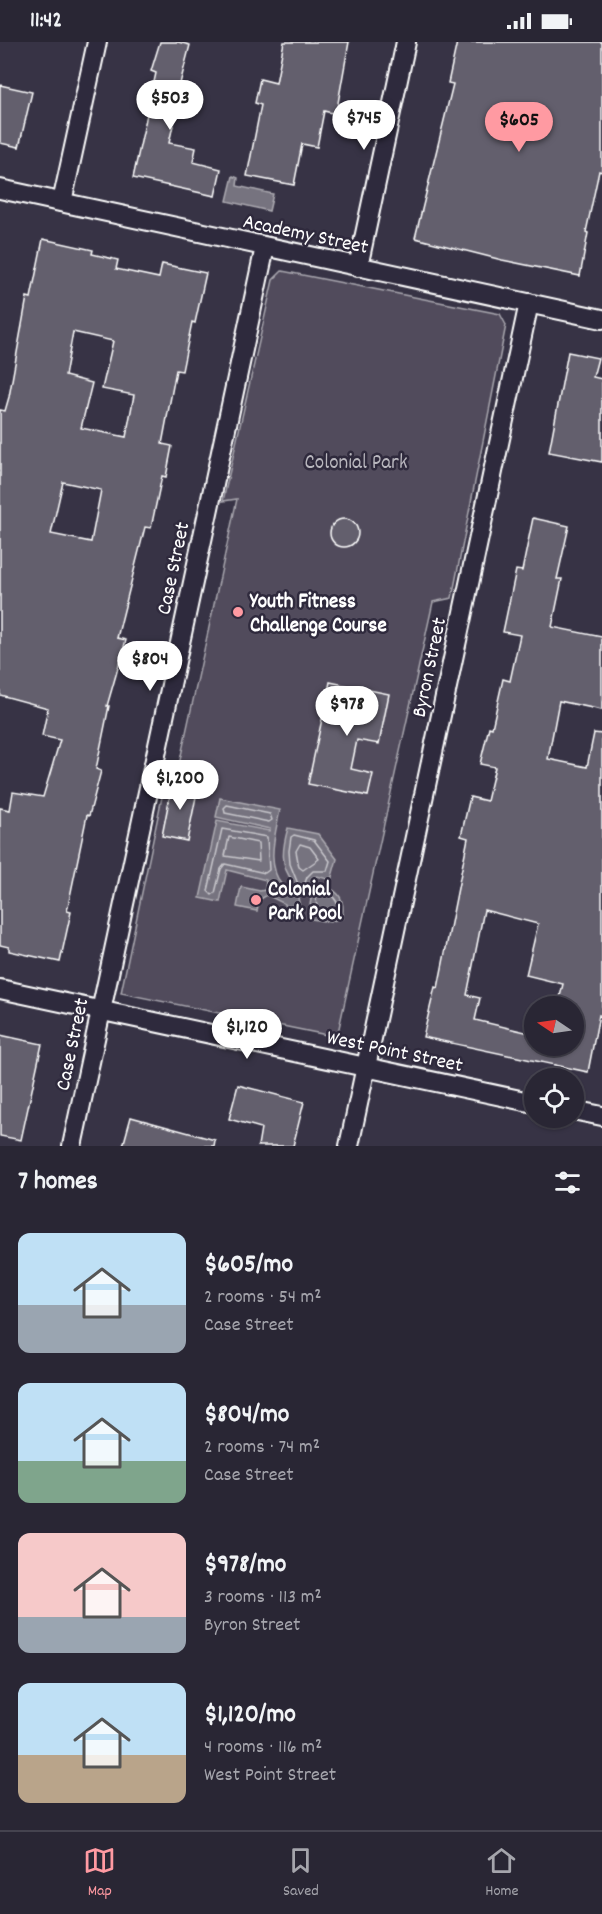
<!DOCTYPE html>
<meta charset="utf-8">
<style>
body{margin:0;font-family:Dekko,sans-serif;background:#353240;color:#f1f3f6;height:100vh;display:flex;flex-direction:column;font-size:22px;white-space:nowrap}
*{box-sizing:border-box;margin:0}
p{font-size:20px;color:#a5a5ac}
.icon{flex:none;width:33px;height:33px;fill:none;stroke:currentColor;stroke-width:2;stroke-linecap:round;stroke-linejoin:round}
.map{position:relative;height:1104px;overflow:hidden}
.details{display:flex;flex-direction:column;background:#292634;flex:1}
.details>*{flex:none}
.needle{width:39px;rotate:283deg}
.buttons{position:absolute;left:524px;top:954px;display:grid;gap:12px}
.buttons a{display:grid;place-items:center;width:60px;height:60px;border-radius:50%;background:#292634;box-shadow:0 2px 4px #0004,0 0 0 2px #45434f;font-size:30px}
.price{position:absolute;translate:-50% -51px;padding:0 14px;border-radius:21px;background:#fff;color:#222;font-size:20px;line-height:39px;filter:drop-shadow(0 2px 3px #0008)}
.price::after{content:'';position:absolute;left:50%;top:36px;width:18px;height:14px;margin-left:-9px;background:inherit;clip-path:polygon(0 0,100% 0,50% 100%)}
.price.selected{background:#ff9aa2;color:#111}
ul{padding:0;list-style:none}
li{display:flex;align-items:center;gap:18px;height:150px;padding:0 18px}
li span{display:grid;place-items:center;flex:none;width:168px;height:120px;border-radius:12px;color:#555}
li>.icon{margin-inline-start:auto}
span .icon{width:72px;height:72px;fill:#fffc;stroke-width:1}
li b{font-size:26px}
h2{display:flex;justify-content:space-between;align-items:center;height:72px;padding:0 18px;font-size:26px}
.status{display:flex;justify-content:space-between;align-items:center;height:42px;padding:0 30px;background:#292634;direction:ltr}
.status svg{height:16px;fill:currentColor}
.tabs{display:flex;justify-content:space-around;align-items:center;height:84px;border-top:2px solid #45434f;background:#292634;font-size:16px;color:#a5a5ac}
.tabs a{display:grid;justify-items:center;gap:3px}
.tabs .selected{color:#ff9aa2}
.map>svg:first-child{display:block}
.green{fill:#514c5c;stroke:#a8a6ae;stroke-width:1.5}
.water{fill:#76737f;stroke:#adabb2;stroke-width:1.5}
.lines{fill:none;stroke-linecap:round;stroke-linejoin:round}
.shore{stroke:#c8c7cc;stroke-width:1.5}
.building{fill:#635f6d;stroke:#fff;stroke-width:1.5;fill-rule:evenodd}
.street-casing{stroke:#fff;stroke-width:22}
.street{stroke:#2f2a3d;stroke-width:18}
.poi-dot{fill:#ff9aa2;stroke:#2f2a3d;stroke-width:2}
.labels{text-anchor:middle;stroke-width:5;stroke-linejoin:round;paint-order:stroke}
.street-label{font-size:21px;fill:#fff;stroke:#2f2a3d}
.park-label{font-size:21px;fill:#b9b7be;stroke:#2f2a3d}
.poi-label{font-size:21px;font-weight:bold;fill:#fff;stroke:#2f2a3d;text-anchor:start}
</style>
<div class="status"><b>11:42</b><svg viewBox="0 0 49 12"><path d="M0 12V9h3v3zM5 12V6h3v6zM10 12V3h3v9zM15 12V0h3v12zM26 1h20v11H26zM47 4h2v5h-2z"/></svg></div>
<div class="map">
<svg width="602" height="1104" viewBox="0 0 602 1104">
<rect width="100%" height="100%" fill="#373345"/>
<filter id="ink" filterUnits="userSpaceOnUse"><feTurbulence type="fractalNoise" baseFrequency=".0167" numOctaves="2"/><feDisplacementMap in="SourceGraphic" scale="12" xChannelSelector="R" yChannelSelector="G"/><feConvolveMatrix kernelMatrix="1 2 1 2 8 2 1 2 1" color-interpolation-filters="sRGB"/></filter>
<g filter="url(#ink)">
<!-- green -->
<polygon class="green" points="282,229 500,272 506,283 452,556 433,560 337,995 121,951 167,731 177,732 237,457 223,459 273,238"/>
<!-- water -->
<g class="water">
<polygon points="233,134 238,136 237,144 273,152 269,169 227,159"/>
<path d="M220 756 280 768C275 793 265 824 284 846L293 839C279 824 283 804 288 786L318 792 337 817 331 838 317 834 312 838 315 843C336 845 346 854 342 876L330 880 312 877 309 869 311 857 307 850H301L298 855 300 867 295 872 288 871 285 862 267 853 259 858 257 869 237 865 241 845 260 849 265 848 266 838 227 828 220 860 200 856 217 779 269 789 270 787 216 775Z"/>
</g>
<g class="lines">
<!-- shore -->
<g class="shore">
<polygon points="227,763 270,772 272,778 269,780 225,771 224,766"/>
<polygon points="222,787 267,795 269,828 265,831 225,822 221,827 215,851 212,853 208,849"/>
<polygon points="294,793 314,798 330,819 327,829 313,829 307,835 304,844 298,842 290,822 289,809 291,795"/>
<polygon points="229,795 258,801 259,819 225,814"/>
<polygon points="300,802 310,805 319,817 303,828 299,825 296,809"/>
<path d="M319 849C331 851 341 858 336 871L328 874 317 872 316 852Z"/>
</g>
</g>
<!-- building -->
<g class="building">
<polygon points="160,0 178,0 190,3 176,57 179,57 169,101 196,106 193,120 221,127 215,154 133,136 156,31 151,29"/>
<polygon points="284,0 349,0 336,72 324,69 317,105 302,102 294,143 247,134 261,63 255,61 260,37 276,41"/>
<polygon points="457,0 602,0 602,130 599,129 586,190 588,191 580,234 502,218 415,196 453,42 448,41"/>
<polygon points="0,43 32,50 19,105 0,101"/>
<path d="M43 197 93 208 92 212 118 218 116 227 159 236 162 222 206 231 195 281 192 280 182 329 176 328 162 402 172 404 166 435 162 434 151 486 145 485 117 596 126 598 107 664H109L96 727 101 729 89 774 87 773 67 869 71 870 60 920 9 909V905L0 903V766L10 768 13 750 43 755 60 698 42 694 48 666 0 653V368L5 369 9 355 27 255 31 256ZM73 290 113 299 102 347 134 353 126 395 81 386 92 341 65 334ZM63 440 101 448 91 500 51 492Z"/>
<polygon points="568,310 598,316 593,335 602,337 602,420 549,410"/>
<path d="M533 476 569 484 557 537H562L552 585 602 595V668L559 659 548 717 587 725 594 691 602 692V974L599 973 588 1030 423 995 435 945 438 946 468 796 461 794 470 755 487 759 495 725 480 722 489 685 492 686 503 637 510 639 520 593 503 590 516 528 522 529ZM484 868 538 882 526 933 563 942 558 963 573 964V1004H534V992L475 978 480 956 467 953Z"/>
<circle cx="344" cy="491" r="14"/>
<polygon points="330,640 389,652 379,702 357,698 351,727 373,732 368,754 308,742"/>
<polygon points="173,738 198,745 187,799 162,794"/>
<polygon points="0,993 42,1002 21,1098 0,1094"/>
<polygon points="238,1043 304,1060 293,1104 258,1104 261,1086 229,1077"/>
<polygon points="131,1075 215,1098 214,1104 123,1104"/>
</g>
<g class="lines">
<defs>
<g id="street">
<polyline points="0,147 602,277"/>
<polyline points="62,160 97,0"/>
<polyline points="358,225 406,0"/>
<polyline points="0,947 534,1061"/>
<polyline points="573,1068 602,1074"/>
<polyline points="72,1104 265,205"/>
<polyline points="349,1104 529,261"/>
</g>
</defs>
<!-- street casing -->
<use href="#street" class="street-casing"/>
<!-- street -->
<use href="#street" class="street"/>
</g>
</g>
<!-- markers -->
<g class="poi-dot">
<circle cx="238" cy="570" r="6"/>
<circle cx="256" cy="858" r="6"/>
</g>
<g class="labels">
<!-- street labels -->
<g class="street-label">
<text transform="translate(306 191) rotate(12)" y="7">Academy Street</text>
<text transform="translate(172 526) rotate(-78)" y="7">Case Street</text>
<text transform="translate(428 625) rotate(-78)" y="7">Byron Street</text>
<text transform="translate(71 1002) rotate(-78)" y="7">Case Street</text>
<text transform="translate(395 1008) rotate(12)" y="7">West Point Street</text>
</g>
<!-- park labels -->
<g class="park-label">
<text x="356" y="426">Colonial Park</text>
</g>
<!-- poi labels -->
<g class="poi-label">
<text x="250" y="565">Youth Fitness<tspan x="250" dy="24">Challenge Course</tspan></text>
<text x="268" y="853">Colonial<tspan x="268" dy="24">Park Pool</tspan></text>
</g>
</g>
</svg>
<div class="buttons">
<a><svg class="needle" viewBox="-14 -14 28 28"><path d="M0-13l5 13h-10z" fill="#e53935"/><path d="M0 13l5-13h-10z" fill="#a5a5ac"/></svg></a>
<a><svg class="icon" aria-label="locate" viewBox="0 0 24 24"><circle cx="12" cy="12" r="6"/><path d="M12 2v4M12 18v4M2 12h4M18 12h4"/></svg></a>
</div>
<b class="price" style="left:170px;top:89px">$503</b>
<b class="price" style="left:364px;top:109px">$745</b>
<b class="price selected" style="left:519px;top:111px">$605</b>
<b class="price" style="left:150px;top:650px">$804</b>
<b class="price" style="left:347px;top:695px">$978</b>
<b class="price" style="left:180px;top:769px">$1,200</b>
<b class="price" style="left:247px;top:1018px">$1,120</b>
</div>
<section class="details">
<h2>7 homes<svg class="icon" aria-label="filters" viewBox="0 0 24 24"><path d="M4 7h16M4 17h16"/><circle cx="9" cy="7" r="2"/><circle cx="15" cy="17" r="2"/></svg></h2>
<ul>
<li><span style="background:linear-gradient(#bfe0f5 60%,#9aa5b1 0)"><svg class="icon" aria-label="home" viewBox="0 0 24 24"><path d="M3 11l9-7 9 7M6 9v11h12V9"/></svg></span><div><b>$605/mo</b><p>2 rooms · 54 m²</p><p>Case Street</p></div></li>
<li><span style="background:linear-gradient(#bfe0f5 65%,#7fa58c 0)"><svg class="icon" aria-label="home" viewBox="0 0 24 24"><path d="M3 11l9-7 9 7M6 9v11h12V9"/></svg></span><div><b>$804/mo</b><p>2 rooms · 74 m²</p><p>Case Street</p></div></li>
<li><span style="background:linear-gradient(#f6c9c9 70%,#9aa5b1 0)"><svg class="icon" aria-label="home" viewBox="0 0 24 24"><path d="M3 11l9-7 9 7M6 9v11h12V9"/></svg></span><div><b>$978/mo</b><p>3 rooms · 113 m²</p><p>Byron Street</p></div></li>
<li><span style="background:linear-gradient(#bfe0f5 60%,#b9a48a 0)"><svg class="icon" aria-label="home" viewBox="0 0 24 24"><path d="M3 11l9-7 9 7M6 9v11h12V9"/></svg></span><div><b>$1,120/mo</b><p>4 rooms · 116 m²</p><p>West Point Street</p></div></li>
</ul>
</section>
<nav class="tabs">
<a class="selected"><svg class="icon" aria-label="map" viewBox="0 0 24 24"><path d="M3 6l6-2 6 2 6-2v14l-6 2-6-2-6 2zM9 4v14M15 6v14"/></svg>Map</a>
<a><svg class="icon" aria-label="saved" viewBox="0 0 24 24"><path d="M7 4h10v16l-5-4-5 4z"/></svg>Saved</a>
<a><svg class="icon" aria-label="home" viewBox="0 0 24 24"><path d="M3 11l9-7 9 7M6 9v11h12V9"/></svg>Home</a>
</nav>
